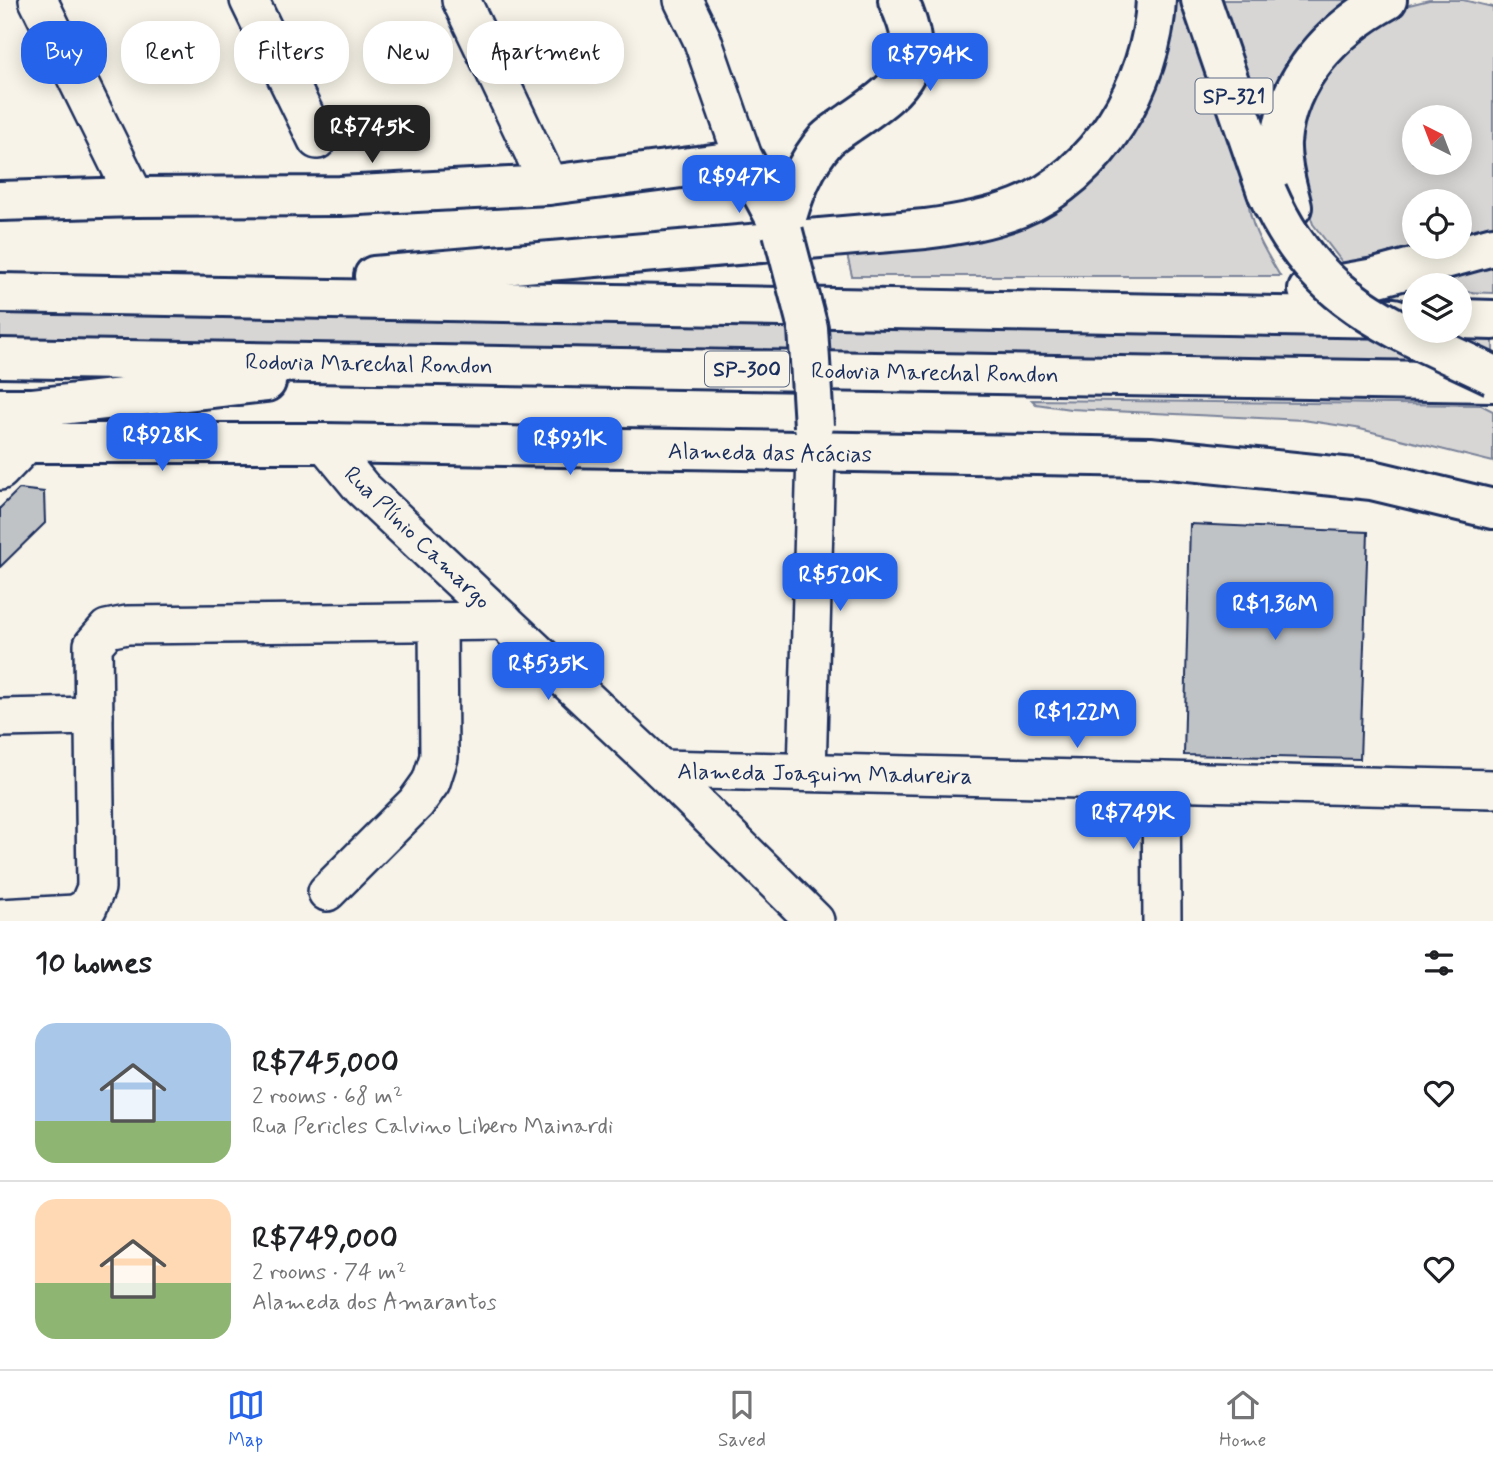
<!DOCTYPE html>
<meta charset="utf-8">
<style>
body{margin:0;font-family:Mynerve,sans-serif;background:#f6f6f6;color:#202124;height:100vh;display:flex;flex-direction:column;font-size:26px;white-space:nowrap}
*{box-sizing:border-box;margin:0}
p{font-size:23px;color:#757577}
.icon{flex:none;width:38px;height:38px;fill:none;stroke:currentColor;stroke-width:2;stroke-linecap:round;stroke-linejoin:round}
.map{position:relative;height:921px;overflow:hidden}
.side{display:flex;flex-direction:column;background:#fff;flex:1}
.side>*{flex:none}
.top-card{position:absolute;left:21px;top:21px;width:700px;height:63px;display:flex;gap:14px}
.needle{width:46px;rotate:318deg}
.controls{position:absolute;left:1402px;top:105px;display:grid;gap:14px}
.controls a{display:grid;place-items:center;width:70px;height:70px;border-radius:50%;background:#fff;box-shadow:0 4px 18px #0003;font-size:35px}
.price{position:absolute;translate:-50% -60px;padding:0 16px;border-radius:14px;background:#2563eb;color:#fff;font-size:23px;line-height:46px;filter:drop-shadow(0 2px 4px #0008)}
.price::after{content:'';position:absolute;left:50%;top:42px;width:21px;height:16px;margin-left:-10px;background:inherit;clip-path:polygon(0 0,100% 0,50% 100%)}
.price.active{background:#222;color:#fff}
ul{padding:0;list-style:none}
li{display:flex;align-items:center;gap:21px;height:175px;padding:0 35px}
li+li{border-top:2px solid #e0e0e0}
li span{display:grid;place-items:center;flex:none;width:196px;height:140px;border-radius:21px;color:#555}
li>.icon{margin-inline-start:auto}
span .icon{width:84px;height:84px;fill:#fffc;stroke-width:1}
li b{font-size:30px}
h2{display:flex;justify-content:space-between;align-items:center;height:84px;padding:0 35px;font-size:30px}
.tag{padding:0 24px;border-radius:28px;background:#fff;box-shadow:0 4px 18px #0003;font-size:24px;line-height:63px}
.tag.active{background:#2563eb;color:#fff}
.tab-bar{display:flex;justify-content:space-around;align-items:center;height:98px;border-top:2px solid #e0e0e0;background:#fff;font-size:19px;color:#757577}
.tab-bar a{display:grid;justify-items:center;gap:4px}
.tab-bar .active{color:#2563eb}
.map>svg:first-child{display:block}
.green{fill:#d7d6d4;stroke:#798299;stroke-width:2;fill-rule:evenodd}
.building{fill:#c0c3c5;stroke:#1b2f5e;stroke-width:2}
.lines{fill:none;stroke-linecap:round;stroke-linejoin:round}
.minor-casing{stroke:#1b2f5e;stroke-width:42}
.major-casing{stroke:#1b2f5e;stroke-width:44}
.highway-casing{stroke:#1b2f5e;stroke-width:44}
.minor{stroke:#f7f3e8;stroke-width:37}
.major{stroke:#f7f3e8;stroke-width:38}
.highway{stroke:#f7f3e8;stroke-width:38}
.major-bridge-casing{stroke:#1b2f5e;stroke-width:44;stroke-linecap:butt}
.highway-bridge-casing{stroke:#1b2f5e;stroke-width:44;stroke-linecap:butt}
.major-bridge{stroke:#f7f3e8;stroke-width:38}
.highway-bridge{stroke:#f7f3e8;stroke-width:38}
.labels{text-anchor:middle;stroke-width:7;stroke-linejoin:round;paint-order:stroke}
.shield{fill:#f7f3e8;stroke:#5d6a87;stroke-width:2}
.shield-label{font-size:21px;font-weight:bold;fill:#1b2f5e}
.street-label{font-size:23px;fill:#1b2f5e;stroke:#f7f3e8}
</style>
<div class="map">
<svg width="1493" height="921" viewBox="0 0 1493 921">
<rect width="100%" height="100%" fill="#f7f3e8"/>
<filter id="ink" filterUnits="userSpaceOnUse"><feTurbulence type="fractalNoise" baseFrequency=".0143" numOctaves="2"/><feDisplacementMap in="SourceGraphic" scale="14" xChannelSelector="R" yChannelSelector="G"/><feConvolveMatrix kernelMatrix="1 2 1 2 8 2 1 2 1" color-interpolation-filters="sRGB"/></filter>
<g filter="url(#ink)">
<!-- green -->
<g class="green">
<path d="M1171 0H1183L1249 194C1246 222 1266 252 1280 276H852L845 246 1078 186Z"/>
<path d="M1217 0H1348C1296 38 1285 69 1268 128L1262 127Z"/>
<path d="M1429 0H1463L1493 7V236L1460 246V201H1414V247H1457L1349 271 1313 224 1303 195 1297 141 1315 85 1380 17 1405 6ZM1414 117H1460V163H1414Z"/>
<polygon points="1493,256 1493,293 1460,292 1460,285 1414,285 1414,291 1388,291"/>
<polygon points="0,308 1493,338 1493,366 0,342"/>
<polygon points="1032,400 1481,405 1493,411 1493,462 1356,428 1303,420 1070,409 1036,404"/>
</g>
<!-- building -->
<g class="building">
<polygon points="19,489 44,492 45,523 0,567 0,508"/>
<polygon points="1190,524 1368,532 1360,759 1184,755"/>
</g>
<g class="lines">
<defs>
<g id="minor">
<polyline points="38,0 135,197"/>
<polyline points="249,0 317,140"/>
<polyline points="461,0 549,185"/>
<polyline points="683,0 702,39 744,160"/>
<polyline points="325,443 362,488 661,769 815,921"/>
<polyline points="0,471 27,443"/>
<polyline points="0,718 94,716"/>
<polyline points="661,769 1493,789"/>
<polyline points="807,772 816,453"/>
<polyline points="1161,781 1162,921"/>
<polyline points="327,892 416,803 431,782 439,757 438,622"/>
<polyline points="0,918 75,914 88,907 96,888 93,645 107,629 127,625 504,621"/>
</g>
<g id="major">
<polyline points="0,201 135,197 340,196 549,185 744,160 783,232"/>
<path d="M783 232C791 199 803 166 826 140 833 133 844 127 852 121 905 85 929 65 898 0"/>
<polyline points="0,443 325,443 1150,457 1372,480 1493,509"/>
</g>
<g id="highway">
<polyline points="1201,0 1267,192"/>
<path d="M1292 207C1287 186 1280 163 1281 142 1286 78 1334 29 1387 0"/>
<path d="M374 276 925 229C957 225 987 220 1018 208 1098 176 1153 83 1156 0"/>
<polyline points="1308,290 1375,278 1493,246"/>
<polyline points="0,293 1394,318"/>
<polyline points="1460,319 1493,320"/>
<polyline points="0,358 1493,382"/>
<polyline points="0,408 33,408 266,382"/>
</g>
</defs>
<!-- minor casing -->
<use href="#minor" class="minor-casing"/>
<!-- major casing -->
<use href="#major" class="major-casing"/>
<!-- highway casing -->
<use href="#highway" class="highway-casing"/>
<!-- minor -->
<use href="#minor" class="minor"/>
<!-- major -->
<use href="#major" class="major"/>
<!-- highway -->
<use href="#highway" class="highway"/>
<defs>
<polyline id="major-bridge" points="783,232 808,328 814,426"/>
<path id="highway-bridge" d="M1267 192C1315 303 1391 326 1493 375"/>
</defs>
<!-- major-bridge casing -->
<use href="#major-bridge" class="major-bridge-casing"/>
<!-- highway-bridge casing -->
<use href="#highway-bridge" class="highway-bridge-casing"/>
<!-- major-bridge -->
<use href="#major-bridge" class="major-bridge"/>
<!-- highway-bridge -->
<use href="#highway-bridge" class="highway-bridge"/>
</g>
</g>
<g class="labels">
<!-- shield labels -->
<g class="shield">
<rect x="1195.5" y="78.5" width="77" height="35" rx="5"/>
<rect x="705" y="351.5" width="84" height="35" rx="5"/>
</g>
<g class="shield-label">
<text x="1234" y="103">SP-321</text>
<text x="747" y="376">SP-300</text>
</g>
<!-- street labels -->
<g class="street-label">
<text transform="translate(369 363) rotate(1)" y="8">Rodovia Marechal Rondon</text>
<text transform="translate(935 372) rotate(1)" y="8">Rodovia Marechal Rondon</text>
<text transform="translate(770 452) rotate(1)" y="8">Alameda das Acácias</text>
<text transform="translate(418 537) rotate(44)" y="8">Rua Plínio Camargo</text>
<text transform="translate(825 773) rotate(1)" y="8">Alameda Joaquim Madureira</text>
</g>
</g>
</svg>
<div class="controls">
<a><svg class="needle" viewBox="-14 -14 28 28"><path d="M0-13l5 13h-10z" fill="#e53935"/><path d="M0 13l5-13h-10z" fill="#757577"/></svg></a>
<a><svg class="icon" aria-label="locate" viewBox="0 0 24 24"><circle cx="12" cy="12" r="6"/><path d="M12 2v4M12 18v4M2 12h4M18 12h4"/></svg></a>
<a><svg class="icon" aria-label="layers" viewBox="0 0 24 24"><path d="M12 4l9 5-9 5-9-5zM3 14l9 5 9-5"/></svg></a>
</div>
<b class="price" style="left:930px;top:93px">R$794K</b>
<b class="price active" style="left:372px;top:165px">R$745K</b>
<b class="price" style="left:739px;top:215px">R$947K</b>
<b class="price" style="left:162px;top:473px">R$928K</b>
<b class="price" style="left:570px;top:477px">R$931K</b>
<b class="price" style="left:840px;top:613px">R$520K</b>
<b class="price" style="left:1275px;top:642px">R$1.36M</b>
<b class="price" style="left:548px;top:702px">R$535K</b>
<b class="price" style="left:1077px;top:750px">R$1.22M</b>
<b class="price" style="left:1133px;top:851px">R$749K</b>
<div class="top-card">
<a class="tag active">Buy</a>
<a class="tag">Rent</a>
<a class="tag">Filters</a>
<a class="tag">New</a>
<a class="tag">Apartment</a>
</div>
</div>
<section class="side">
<h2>10 homes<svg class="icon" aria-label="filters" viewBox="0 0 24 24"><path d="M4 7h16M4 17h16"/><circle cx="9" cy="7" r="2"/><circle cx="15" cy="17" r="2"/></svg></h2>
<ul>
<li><span style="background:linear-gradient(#a9c7e8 70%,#8fb573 0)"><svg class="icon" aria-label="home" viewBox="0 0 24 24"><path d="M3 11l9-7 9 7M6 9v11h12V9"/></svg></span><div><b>R$745,000</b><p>2 rooms · 68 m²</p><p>Rua Pericles Calvino Libero Mainardi</p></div><svg class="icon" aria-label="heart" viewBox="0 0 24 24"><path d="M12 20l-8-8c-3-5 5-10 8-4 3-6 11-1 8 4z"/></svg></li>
<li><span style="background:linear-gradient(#ffd9b3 60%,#8fb573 0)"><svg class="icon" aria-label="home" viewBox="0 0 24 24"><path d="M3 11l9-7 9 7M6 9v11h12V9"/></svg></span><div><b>R$749,000</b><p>2 rooms · 74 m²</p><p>Alameda dos Amarantos</p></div><svg class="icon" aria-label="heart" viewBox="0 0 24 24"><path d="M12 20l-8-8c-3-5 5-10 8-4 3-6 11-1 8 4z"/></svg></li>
</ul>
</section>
<nav class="tab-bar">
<a class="active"><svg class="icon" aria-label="map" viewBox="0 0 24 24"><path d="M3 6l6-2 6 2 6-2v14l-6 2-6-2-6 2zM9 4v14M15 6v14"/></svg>Map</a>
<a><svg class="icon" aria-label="saved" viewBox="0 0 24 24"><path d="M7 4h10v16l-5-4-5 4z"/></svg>Saved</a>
<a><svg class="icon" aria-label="home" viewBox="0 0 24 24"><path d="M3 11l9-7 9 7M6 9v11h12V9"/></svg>Home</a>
</nav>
